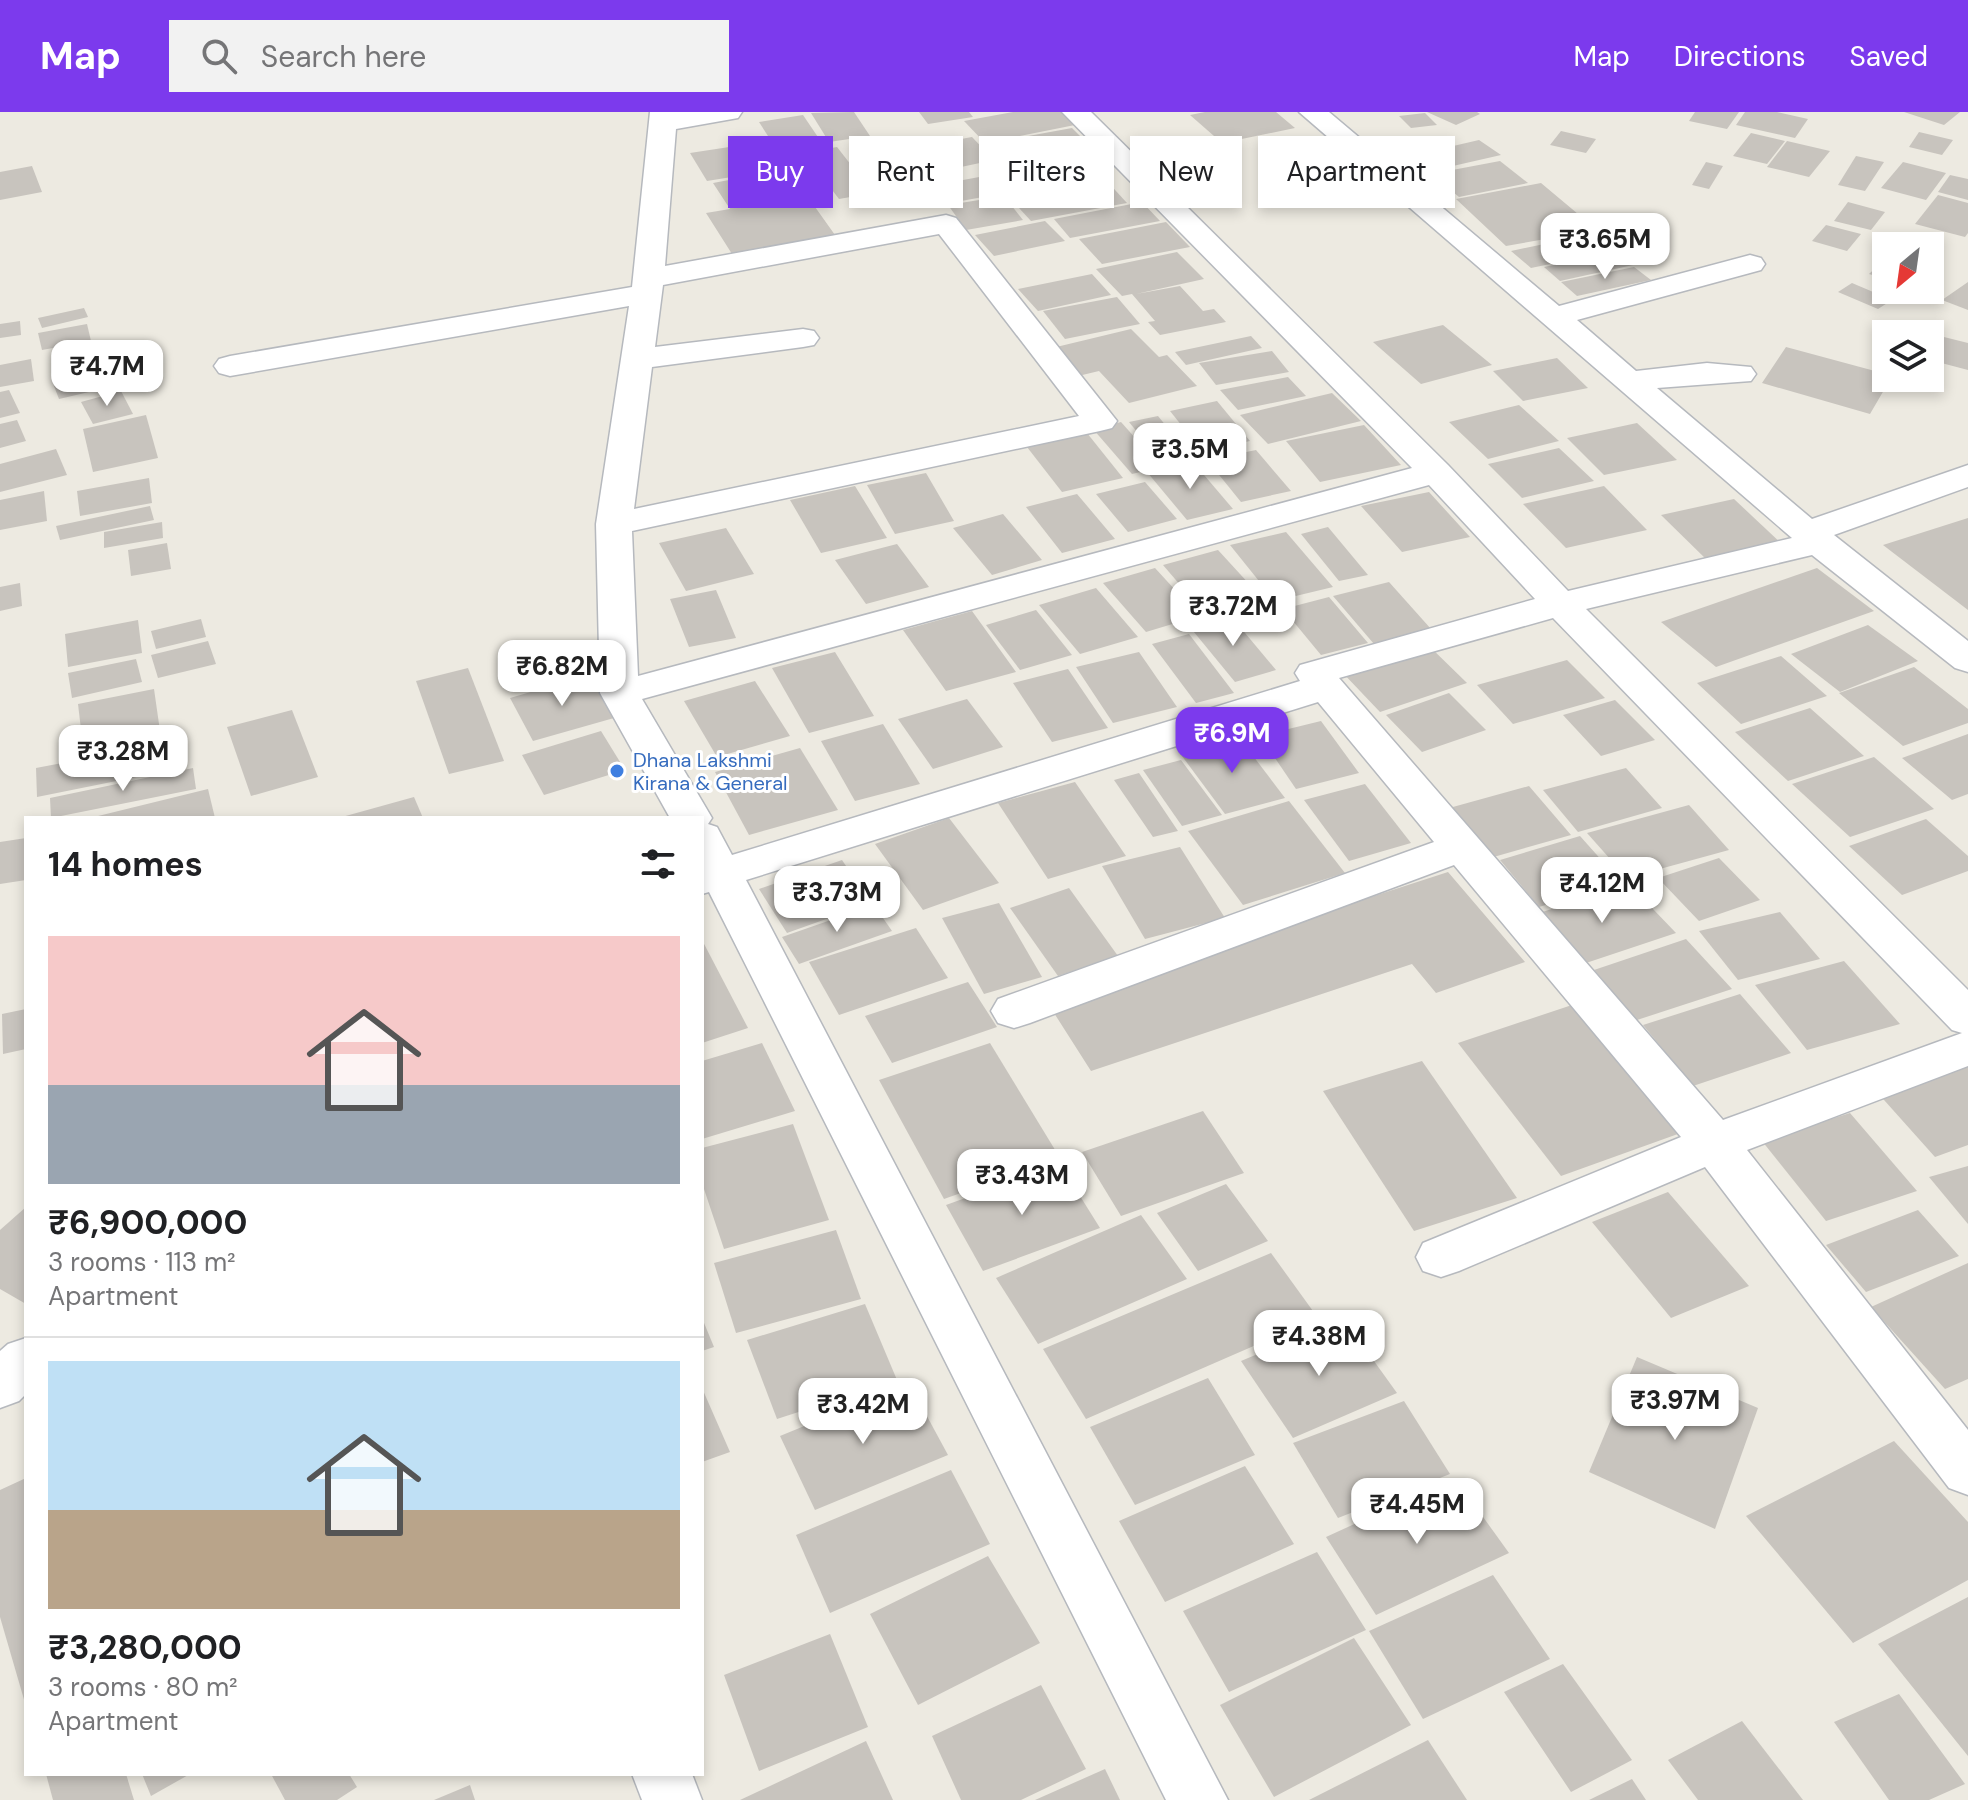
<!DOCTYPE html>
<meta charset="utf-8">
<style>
body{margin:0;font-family:"DM Sans",sans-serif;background:#f2f2f2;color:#202124;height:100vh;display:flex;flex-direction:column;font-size:30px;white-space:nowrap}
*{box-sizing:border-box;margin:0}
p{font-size:26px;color:#757577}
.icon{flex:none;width:44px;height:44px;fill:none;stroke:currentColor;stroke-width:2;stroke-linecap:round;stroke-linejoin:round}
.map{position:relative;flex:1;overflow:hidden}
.drawer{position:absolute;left:24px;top:704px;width:680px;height:960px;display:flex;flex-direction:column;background:#fff;border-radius:0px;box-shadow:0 4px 12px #0003}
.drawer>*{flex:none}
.hud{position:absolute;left:728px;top:24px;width:760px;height:72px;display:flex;gap:16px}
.needle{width:52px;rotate:209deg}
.tools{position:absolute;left:1872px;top:120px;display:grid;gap:16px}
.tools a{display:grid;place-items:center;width:72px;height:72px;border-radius:0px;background:#fff;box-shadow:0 4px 12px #0003;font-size:40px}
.price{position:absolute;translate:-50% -68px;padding:0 18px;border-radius:16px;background:#fff;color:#222;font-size:26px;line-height:52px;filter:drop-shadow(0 2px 4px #0008)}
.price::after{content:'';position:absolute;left:50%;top:48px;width:24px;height:18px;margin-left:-12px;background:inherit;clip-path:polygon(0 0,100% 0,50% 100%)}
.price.selected{background:#7c3aed;color:#fff}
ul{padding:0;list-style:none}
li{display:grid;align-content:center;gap:16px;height:424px;padding:0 24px}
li+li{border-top:2px solid #e0e0e0}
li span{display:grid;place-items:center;height:248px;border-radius:0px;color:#555}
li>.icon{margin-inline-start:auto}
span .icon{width:144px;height:144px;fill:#fffc;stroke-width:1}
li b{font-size:34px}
h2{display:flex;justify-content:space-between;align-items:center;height:96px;padding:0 24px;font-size:34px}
.chip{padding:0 28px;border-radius:0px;background:#fff;box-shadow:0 4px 12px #0003;font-size:28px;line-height:72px}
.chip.selected{background:#7c3aed;color:#fff}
header{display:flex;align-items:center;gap:48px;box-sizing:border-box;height:112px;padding:0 40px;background:#7c3aed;color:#fff}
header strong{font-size:38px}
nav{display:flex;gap:44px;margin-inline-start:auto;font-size:28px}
.search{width:560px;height:72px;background:#f2f2f2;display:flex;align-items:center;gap:20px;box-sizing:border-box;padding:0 28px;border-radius:0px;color:#757577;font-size:30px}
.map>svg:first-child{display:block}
.building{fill:#c8c4be}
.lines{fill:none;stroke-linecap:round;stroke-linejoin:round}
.minor-casing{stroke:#b6b9be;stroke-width:3}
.minor{fill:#fff;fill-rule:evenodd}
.shop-dot{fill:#3f7fe0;stroke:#fff;stroke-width:3}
.labels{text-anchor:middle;stroke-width:6;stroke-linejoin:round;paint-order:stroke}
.shop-label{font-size:20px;fill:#366cbe;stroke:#fff;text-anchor:start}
</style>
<header>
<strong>Map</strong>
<div class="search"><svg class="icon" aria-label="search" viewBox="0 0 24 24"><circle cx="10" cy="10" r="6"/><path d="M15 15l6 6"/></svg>Search here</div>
<nav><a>Map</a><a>Directions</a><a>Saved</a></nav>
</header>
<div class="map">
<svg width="1968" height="1688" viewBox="0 0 1968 1688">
<rect width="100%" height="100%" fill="#edeae1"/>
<!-- building -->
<g class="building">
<polygon points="854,0 870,24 829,30 811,1"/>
<polygon points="919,0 969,0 973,5 928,12"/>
<polygon points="1013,0 1061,0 1075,13 985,31 964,9"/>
<polygon points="1205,0 1276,0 1295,16 1222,31 1190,3"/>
<polygon points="1427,0 1477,0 1480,2 1456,13"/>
<polygon points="1695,0 1739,0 1727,17 1689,9"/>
<polygon points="1745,0 1777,0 1808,7 1795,26 1736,13"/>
<polygon points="1904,0 1960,0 1944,13"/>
<polygon points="1425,1 1437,13 1411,16 1399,4"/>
<polygon points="803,3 824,34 779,41 759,10"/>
<polygon points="1072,16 1090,34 1007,50 990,31"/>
<polygon points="1561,19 1596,27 1586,41 1550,33"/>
<polygon points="1919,20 1953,28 1942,43 1909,35"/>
<polygon points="1751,21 1785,29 1767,52 1733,44"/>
<polygon points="972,25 994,48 961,55 939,31"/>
<polygon points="1479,28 1501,43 1431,59 1410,44"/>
<polygon points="1787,29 1830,39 1809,65 1767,55"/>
<polygon points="762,30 780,57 707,69 690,41"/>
<polygon points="837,35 873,81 839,87 804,41"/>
<polygon points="1087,44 1106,64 1026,79 1008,58"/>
<polygon points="1856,44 1884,50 1865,79 1838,73"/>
<polygon points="1500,49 1528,71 1459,85 1431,62"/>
<polygon points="875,50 892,72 871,76 855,53"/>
<polygon points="1706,50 1723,54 1709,77 1692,73"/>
<polygon points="1903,50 1946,61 1926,88 1881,76"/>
<polygon points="32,54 42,80 0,88 0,60"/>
<polygon points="788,57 835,123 732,142 706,101 730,97 713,71"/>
<polygon points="1001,61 1016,79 939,93 925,75"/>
<polygon points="1950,63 1968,67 1968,88 1938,80"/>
<polygon points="1104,66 1127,91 1031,109 1009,85"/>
<polygon points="1541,71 1578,102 1553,108 1574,104 1591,119 1506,134 1456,87"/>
<polygon points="1938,83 1968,91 1968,121 1965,125 1915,112"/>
<polygon points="1004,84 1023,108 966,118 948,93"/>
<polygon points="1142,90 1160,109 1070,126 1054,107"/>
<polygon points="1848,90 1885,100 1871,118 1834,109"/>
<polygon points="1045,109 1065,129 994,144 975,123"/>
<polygon points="1166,110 1190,135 1102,152 1079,127"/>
<polygon points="1826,113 1861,122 1847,139 1812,129"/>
<polygon points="1592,122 1613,139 1531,156 1511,139"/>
<polygon points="1177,140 1204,167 1136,182 1180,174 1203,199 1214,197 1226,210 1160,223 1148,210 1155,209 1132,182 1122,184 1096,157"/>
<polygon points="1617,140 1633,153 1560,169 1544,155"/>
<polygon points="1886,146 1886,167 1869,162"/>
<polygon points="1634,155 1651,168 1577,184 1561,170"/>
<polygon points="1092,162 1111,183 1038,199 1018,177"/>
<polygon points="1968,170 1968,198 1942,188"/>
<polygon points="1852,171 1892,188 1878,197 1838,180"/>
<polygon points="1117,185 1140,212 1065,227 1043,199"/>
<polygon points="84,196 88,205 42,216 38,206"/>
<polygon points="20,209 21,223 0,226 0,212"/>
<polygon points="87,212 91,229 42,238 38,221"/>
<polygon points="1443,213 1492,253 1421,272 1373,230"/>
<polygon points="1131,217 1159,245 1167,243 1197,274 1129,291 1099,259 1074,265 1048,237"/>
<polygon points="1251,224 1262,236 1186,253 1175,240"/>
<polygon points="1940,224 1968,231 1968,258 1930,248 1930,241"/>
<polygon points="1786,235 1886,262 1886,266 1891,266 1870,302 1762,271"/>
<polygon points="1272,239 1289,260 1216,273 1199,251"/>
<polygon points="102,242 108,255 65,265 60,252"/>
<polygon points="1557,246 1588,276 1523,289 1493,259"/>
<polygon points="31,247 34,269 0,275 0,253"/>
<polygon points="112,255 119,273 59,287 52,269"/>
<polygon points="1288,265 1306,284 1238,298 1220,278"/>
<polygon points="9,278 20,301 0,306 0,280"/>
<polygon points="121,279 133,302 93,312 81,290"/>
<polygon points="1332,281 1361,309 1268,332 1240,303"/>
<polygon points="1217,289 1250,329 1202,339 1170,299"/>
<polygon points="1519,293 1559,329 1488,347 1449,310"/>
<polygon points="146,303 158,346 93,360 83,317"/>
<polygon points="1158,304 1192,346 1163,352 1129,310"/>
<polygon points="17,308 26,329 0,336 0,312"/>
<polygon points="1121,310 1161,355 1132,362 1093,317"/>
<polygon points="1637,311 1677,348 1604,363 1567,326"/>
<polygon points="1364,313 1401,353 1320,370 1286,329"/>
<polygon points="1087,321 1123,366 1062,380 1027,335"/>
<polygon points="1559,336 1594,369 1522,386 1488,352"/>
<polygon points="56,337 67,363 0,380 0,352"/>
<polygon points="1256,338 1291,379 1241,390 1207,348"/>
<polygon points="1193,350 1233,397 1187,408 1147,360"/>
<polygon points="926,361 954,409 895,422 867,373"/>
<polygon points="149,366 152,391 80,404 77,379"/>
<polygon points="1145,370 1177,407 1128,420 1096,382"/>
<polygon points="855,374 887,426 821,441 790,388"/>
<polygon points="1604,374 1647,418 1566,436 1523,392"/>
<polygon points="44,379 47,409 0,418 0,388"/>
<polygon points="1429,380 1470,425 1402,440 1361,394"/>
<polygon points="1077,382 1115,427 1062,441 1026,395"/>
<polygon points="1734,387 1783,433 1709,450 1661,403"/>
<polygon points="150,394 154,408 60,428 56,414"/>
<polygon points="1003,402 1042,448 992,463 953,416"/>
<polygon points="1968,406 1968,498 1883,433"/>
<polygon points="162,410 163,426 104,436 104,420"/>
<polygon points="1328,415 1368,463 1339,469 1301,422"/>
<polygon points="726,416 754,462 686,479 659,431"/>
<polygon points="1286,420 1333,475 1275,489 1230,433"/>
<polygon points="167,431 171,457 131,464 128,438"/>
<polygon points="897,432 929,475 866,492 835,448"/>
<polygon points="1218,438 1262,486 1205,502 1163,453"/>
<polygon points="1155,456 1199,504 1146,520 1103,471"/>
<polygon points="1817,456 1874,499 1716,555 1661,510"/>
<polygon points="1389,470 1431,517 1374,532 1333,484"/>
<polygon points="20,471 22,494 0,499 0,475"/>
<polygon points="1096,476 1138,525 1080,542 1039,493"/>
<polygon points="716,478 736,526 689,535 670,487"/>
<polygon points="1329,485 1368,531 1321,543 1283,497"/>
<polygon points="1036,498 1072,543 1020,558 986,513"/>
<polygon points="972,499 1016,560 946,579 903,518"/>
<polygon points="1230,503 1276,558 1235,570 1189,514"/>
<polygon points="201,507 206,525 156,537 151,519"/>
<polygon points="138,508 142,541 68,555 65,522"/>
<polygon points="1868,513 1918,549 1840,580 1791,542"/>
<polygon points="1189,522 1234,581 1196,591 1152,532"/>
<polygon points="208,529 216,552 158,566 151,543"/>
<polygon points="1427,532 1467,571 1380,600 1341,559"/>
<polygon points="835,540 874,604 809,621 772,556"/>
<polygon points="1139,540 1177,595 1113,611 1076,555"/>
<polygon points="1781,544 1827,584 1741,612 1697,571"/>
<polygon points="136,547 142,570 72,586 68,561"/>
<polygon points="1567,548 1605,586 1513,612 1477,573"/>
<polygon points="1914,555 1968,597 1968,611 1903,634 1839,581"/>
<polygon points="468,556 504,649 449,662 416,569"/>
<polygon points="1068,557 1108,616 1052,630 1013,571"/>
<polygon points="589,563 614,606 533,629 510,586"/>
<polygon points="755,569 790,624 717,645 684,589"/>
<polygon points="154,577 161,626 84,643 78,592"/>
<polygon points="1449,581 1486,618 1422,640 1386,603"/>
<polygon points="967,587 1003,635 933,657 898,607"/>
<polygon points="1615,588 1655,628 1601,644 1563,603"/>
<polygon points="1810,596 1864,644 1788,669 1735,620"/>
<polygon points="292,598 318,665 251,684 227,615"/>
<polygon points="1321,609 1359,661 1296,677 1260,624"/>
<polygon points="883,612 920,672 855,689 821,629"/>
<polygon points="601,619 625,658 544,683 522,643"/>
<polygon points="1968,622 1968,682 1952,688 1902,646"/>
<polygon points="1238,624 1285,686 1225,702 1179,640"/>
<polygon points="178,629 181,656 37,685 36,656"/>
<polygon points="800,636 838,698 749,723 715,660"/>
<polygon points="1874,645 1934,697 1850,725 1792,672"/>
<polygon points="1181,648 1222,703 1182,714 1143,658"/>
<polygon points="193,656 196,677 51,706 50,686"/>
<polygon points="1626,656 1662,696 1578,720 1543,678"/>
<polygon points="1139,661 1178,719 1153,725 1114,668"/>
<polygon points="1075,670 1126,744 1048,767 998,691"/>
<polygon points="1365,672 1411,731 1349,749 1304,688"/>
<polygon points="1529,674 1571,723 1483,748 1442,698"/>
<polygon points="208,677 215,706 94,706 94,705"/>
<polygon points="414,685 423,706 342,706 342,705"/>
<polygon points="1289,689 1345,761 1243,793 1188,719"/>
<polygon points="1689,693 1729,738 1627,766 1587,721"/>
<polygon points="949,706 999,771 923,798 875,732"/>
<polygon points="1926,707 1968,744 1968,759 1902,783 1849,734"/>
<polygon points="1580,724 1621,770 1539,795 1500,748"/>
<polygon points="26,726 26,768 0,772 0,730"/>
<polygon points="1180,735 1225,806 1145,827 1102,754"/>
<polygon points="1719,746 1760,788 1699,809 1658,766"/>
<polygon points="842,748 871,791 787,821 759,777"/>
<polygon points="1448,760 1525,850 1436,881 1412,852 1091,959 1047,890"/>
<polygon points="1629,772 1676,821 1574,855 1530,804"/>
<polygon points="1069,776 1118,844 1058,864 1010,796"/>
<polygon points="999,791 1042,865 984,882 942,806"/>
<polygon points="874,793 892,819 799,852 782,825"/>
<polygon points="1780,800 1820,847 1738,868 1699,819"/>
<polygon points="916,816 948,866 839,903 809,850"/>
<polygon points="1686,827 1732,877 1637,908 1594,858"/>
<polygon points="702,828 748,916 702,931"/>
<polygon points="1844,849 1900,912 1807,938 1755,873"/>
<polygon points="968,870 997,915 892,951 865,904"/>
<polygon points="1740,882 1791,941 1693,974 1643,913"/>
<polygon points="1581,890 1689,1018 1561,1064 1458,931"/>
<polygon points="26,897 26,937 3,942 2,902"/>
<polygon points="762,931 795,999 702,1027 702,949"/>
<polygon points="990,931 1060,1046 944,1087 879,968"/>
<polygon points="1968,948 1968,1033 1935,1045 1876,979"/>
<polygon points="1422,949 1517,1086 1414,1119 1323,979"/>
<polygon points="1203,999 1244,1061 1121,1104 1082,1040"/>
<polygon points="1850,1001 1917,1079 1826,1109 1762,1029"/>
<polygon points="793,1012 829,1108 724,1137 702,1071 702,1036"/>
<polygon points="1060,1052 1100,1116 983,1159 946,1093"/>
<polygon points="1968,1054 1968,1112 1929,1065"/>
<polygon points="1226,1072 1268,1129 1198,1159 1157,1101"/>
<polygon points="1668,1080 1749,1174 1671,1206 1592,1110"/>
<polygon points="26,1095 26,1192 0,1177 0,1118"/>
<polygon points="1918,1098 1959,1144 1866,1180 1826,1133"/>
<polygon points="1141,1103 1187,1167 1038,1232 996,1166"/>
<polygon points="836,1118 861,1187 736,1221 714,1151"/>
<polygon points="1271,1141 1318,1206 1086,1307 1043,1237"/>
<polygon points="1968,1151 1968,1267 1945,1277 1871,1195"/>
<polygon points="865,1192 897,1268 777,1307 747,1228"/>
<polygon points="702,1206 714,1235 702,1239"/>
<polygon points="1343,1206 1397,1281 1293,1326 1241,1249"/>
<polygon points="1637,1245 1758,1296 1715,1417 1589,1360"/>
<polygon points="1208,1266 1255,1343 1135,1393 1090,1315"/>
<polygon points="909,1271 948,1343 815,1398 780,1324"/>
<polygon points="702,1276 730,1340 702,1350"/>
<polygon points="1404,1289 1450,1362 1338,1406 1293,1331"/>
<polygon points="1894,1329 1968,1410 1968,1468 1853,1531 1746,1404"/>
<polygon points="1245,1354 1294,1432 1165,1490 1119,1409"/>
<polygon points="951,1358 990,1432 830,1501 796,1423"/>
<polygon points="26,1366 26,1591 25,1591 0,1505 0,1378"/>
<polygon points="1455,1366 1509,1441 1376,1503 1326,1425"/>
<polygon points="1317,1440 1366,1518 1229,1580 1183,1499"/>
<polygon points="988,1444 1040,1531 918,1593 870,1502"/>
<polygon points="1493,1463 1550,1547 1423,1607 1369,1519"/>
<polygon points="1968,1485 1968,1644 1878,1532"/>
<polygon points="830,1522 868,1615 759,1659 724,1563"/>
<polygon points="1354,1526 1411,1613 1274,1685 1220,1593"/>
<polygon points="1563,1552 1632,1648 1571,1680 1504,1580"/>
<polygon points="1041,1573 1086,1657 1021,1688 961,1688 932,1624"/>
<polygon points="1899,1582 1965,1672 1929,1688 1889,1688 1834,1610"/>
<polygon points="1742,1609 1803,1688 1698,1688 1668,1648"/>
<polygon points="1428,1628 1467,1688 1309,1688"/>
<polygon points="866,1629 893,1688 740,1688"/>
<polygon points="1105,1657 1120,1688 1035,1688"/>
<polygon points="46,1662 126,1662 134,1688 53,1688"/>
<polygon points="142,1662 190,1662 151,1684"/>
<polygon points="271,1662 349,1662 357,1675 337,1688 285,1688"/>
<polygon points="1632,1667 1646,1688 1589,1688"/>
<polygon points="470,1673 475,1688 434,1688"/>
</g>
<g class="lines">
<defs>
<g id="minor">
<path d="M650 0H742L738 6 676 17 665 154 946 103 956 106 1117 309 1112 316 1100 319 632 419 638 564 1412 356 1062 0H1091L1448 353 1568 479 1792 426 1299 0H1329L1559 194 1750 143 1761 146 1765 152 1761 158 1577 208 1636 259 1707 251 1751 255 1756 262 1751 269 1657 276 1812 407 1968 353V375L1834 423 1968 529V560L1955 556 1812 443 1586 497 1968 878V954L1747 1038 1968 1318V1383L1949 1376 1705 1055 1459 1159 1441 1165 1423 1159 1416 1145 1423 1131 1681 1025 1454 753 1030 911 1014 916 998 911 991 899 998 887 1434 730 1318 590 746 768 1228 1688H1166L709 780 702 782V706H670L600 581 596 412 629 194 230 264 219 261 214 254 219 247 230 244 632 175ZM939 122 1079 304 634 397 652 255 803 235 814 233 819 226 814 219 803 217 655 235 663 173ZM1429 373 1535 487 1300 553 1295 561 1300 569 732 743 717 715 708 712 712 706 642 587ZM1553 506 1952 918 1962 921 1723 1008 1339 566Z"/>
<polygon points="26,1226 26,1282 19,1289 0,1296 0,1239 8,1232"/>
<polygon points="632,1662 692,1662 702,1688 642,1688"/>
</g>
</defs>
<!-- minor casing -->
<use href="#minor" class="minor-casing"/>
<!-- minor -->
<use href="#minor" class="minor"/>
</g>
<!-- markers -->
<circle class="shop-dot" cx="617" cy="659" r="8"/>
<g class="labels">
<!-- shop labels -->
<g class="shop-label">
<text x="633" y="655">Dhana Lakshmi<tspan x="633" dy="23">Kirana &amp; General</tspan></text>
</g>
</g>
</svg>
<div class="tools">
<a><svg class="needle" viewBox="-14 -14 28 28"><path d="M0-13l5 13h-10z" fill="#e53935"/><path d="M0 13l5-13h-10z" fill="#757577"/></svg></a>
<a><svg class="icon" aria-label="layers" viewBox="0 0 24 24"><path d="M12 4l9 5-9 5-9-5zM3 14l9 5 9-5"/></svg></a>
</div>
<b class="price" style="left:1605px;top:169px">₹3.65M</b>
<b class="price" style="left:107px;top:296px">₹4.7M</b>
<b class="price" style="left:1190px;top:379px">₹3.5M</b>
<b class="price" style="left:1233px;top:536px">₹3.72M</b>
<b class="price" style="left:562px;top:596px">₹6.82M</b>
<b class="price selected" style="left:1232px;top:663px">₹6.9M</b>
<b class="price" style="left:123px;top:681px">₹3.28M</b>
<b class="price" style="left:1602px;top:813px">₹4.12M</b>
<b class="price" style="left:837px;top:822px">₹3.73M</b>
<b class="price" style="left:1022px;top:1105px">₹3.43M</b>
<b class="price" style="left:1319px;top:1266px">₹4.38M</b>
<b class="price" style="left:1675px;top:1330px">₹3.97M</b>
<b class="price" style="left:863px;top:1334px">₹3.42M</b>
<b class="price" style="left:1417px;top:1434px">₹4.45M</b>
<div class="hud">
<a class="chip selected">Buy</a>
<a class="chip">Rent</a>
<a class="chip">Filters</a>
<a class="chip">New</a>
<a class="chip">Apartment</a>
</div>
<section class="drawer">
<h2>14 homes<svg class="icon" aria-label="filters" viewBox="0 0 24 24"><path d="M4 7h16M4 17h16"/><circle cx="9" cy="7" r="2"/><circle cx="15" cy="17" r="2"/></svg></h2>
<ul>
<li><span style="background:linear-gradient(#f6c9c9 60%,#9aa5b1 0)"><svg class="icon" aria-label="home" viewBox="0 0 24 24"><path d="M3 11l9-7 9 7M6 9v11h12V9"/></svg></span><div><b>₹6,900,000</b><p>3 rooms · 113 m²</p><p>Apartment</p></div></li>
<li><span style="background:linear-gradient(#bfe0f5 60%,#b9a48a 0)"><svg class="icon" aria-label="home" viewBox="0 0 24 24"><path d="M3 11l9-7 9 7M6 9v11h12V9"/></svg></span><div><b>₹3,280,000</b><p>3 rooms · 80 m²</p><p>Apartment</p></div></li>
</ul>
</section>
</div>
